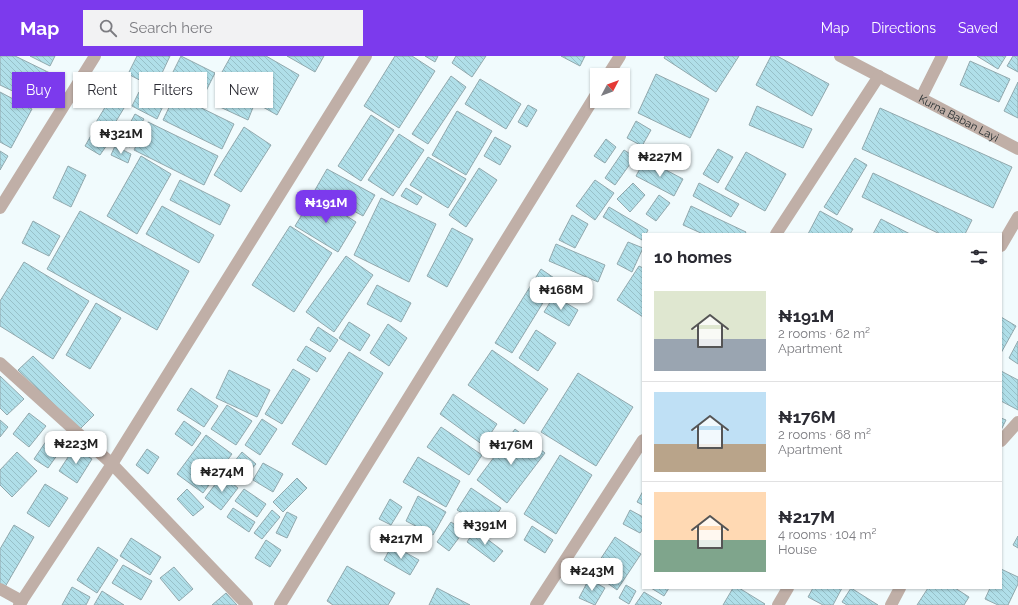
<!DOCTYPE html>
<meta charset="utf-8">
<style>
body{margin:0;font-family:Raleway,sans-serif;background:#f2f2f3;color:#2b2b33;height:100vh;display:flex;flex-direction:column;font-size:15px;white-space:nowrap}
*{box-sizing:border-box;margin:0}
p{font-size:13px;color:#7c7c81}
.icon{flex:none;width:22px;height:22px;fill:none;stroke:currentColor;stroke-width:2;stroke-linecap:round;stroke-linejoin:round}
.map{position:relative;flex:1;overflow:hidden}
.details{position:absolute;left:642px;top:177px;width:360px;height:356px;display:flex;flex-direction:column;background:#fff;border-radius:0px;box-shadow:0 1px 3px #0004}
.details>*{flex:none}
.hud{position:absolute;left:12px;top:16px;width:380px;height:36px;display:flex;gap:8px}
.needle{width:26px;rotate:49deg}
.buttons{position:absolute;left:590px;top:12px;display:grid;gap:8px}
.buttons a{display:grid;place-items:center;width:40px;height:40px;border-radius:0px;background:#fff;box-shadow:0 1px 3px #0004;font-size:20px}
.price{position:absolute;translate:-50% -34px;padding:0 9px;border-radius:8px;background:#fff;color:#222;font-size:13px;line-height:26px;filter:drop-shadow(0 1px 2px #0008)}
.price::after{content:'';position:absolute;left:50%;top:24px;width:12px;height:9px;margin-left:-6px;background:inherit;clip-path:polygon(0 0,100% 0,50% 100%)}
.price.on{background:#7c3aed;color:#fff}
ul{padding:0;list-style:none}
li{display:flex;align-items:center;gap:12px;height:100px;padding:0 12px}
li+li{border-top:1px solid #e1e1e2}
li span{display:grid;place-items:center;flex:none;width:112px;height:80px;border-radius:0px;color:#555}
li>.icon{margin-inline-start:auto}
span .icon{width:48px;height:48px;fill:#fffc;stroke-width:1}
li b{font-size:17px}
h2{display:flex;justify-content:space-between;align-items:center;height:48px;padding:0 12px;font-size:17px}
.tag{padding:0 14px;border-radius:0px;background:#fff;box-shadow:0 1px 3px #0004;font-size:14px;line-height:36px}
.tag.on{background:#7c3aed;color:#fff}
header{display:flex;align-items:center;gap:24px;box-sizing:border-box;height:56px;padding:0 20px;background:#7c3aed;color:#fff}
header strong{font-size:19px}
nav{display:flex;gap:22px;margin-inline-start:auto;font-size:14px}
.search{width:280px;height:36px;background:#f2f2f3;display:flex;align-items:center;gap:10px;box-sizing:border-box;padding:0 14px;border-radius:0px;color:#7c7c81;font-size:15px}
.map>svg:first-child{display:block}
.building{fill:url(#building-back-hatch);stroke:#91a8ad}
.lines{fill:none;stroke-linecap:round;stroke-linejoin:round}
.minor{stroke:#c0afa7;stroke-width:12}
.labels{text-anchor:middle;stroke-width:3.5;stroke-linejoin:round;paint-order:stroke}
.street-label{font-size:11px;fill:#232c2e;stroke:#fff}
</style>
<header>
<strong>Map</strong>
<div class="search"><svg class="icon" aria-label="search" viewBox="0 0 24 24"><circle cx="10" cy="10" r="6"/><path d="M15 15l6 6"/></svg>Search here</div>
<nav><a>Map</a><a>Directions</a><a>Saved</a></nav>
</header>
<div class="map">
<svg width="1018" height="549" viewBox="0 0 1018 549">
<defs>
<pattern id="building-back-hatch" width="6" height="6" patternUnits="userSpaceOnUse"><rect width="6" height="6" fill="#b0dfe9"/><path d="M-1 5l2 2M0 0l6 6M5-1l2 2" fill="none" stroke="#97c0c8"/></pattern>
</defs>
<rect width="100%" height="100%" fill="#f1fbfd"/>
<!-- building -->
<g class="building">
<polygon points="0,0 15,0 52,18 38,47 0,29"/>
<polygon points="30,0 55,0 50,10"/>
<polygon points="137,0 170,0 155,32 128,18"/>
<polygon points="181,0 215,17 202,43 168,26"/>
<polygon points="231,0 266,0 299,19 277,59 217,25"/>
<polygon points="287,0 324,0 315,16"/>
<polygon points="395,0 412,0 435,15 399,72 364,50"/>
<polygon points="425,0 438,0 435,6"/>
<polygon points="456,0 486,0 472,21 452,7"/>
<polygon points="561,0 585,0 580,10"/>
<polygon points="665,0 739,0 716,36 664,2"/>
<polygon points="771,0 777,0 829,28 812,60 756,29"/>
<polygon points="977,0 1006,0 998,13"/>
<polygon points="1013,0 1018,0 1018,16 1007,10"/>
<polygon points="970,5 1010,23 999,46 960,29"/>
<polygon points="656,18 709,43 690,82 638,57"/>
<polygon points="451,20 466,31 428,88 412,78"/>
<polygon points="480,23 521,48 506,73 465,48"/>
<polygon points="1018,26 1018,62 1004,55"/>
<polygon points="116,33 130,42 109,77 95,68"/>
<polygon points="0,36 32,53 11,92 0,86"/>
<polygon points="139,36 164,48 157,63 132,50"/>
<polygon points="227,37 254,49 248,64 220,51"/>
<polygon points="175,39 234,68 222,93 163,64"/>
<polygon points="528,49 537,54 527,71 518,66"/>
<polygon points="757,50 812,73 803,92 749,69"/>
<polygon points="880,52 1012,111 993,152 862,93"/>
<polygon points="457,55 492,75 466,119 432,99"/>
<polygon points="135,58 144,63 137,75 129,69"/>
<polygon points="371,59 394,74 361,125 338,110"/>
<polygon points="636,65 651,74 642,90 627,82"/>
<polygon points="148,66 218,100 204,129 134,94"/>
<polygon points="244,71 271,89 241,136 214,119"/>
<polygon points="93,76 109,86 100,99 85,90"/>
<polygon points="124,76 134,80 130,91 120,87"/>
<polygon points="399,78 424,94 393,140 368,124"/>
<polygon points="495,81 511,90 500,109 484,100"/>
<polygon points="606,83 616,91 605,107 594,100"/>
<polygon points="115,90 131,98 128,107 111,99"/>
<polygon points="718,93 733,101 718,127 703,118"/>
<polygon points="624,94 635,101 615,129 605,122"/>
<polygon points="0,95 8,100 0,114"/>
<polygon points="746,96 786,118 765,155 725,133"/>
<polygon points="141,100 171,118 137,178 107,160"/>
<polygon points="428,101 466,123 448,152 410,129"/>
<polygon points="855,102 867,109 837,159 824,151"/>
<polygon points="645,103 683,123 674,140 636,120"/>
<polygon points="68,110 86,119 71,151 53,142"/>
<polygon points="479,112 497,124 466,171 449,159"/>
<polygon points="327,113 375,139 363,160 315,134"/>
<polygon points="873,117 972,164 965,178 940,178 862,141"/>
<polygon points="180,124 230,149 220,169 170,144"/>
<polygon points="595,124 614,137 595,164 576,150"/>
<polygon points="633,127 645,139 630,156 617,143"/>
<polygon points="699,127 739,148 731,161 693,140"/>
<polygon points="406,132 422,141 417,149 401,140"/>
<polygon points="314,139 356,166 338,196 295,170"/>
<polygon points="659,139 670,147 656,165 646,158"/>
<polygon points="381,142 436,168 409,226 354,199"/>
<polygon points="162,150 214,179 199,207 146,178"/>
<polygon points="691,150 746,176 745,178 703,178 683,169"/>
<polygon points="609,151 648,174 646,178 643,178 642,184 603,161"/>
<polygon points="80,155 189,215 157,274 47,213"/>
<polygon points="820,155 853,173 850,178 808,178"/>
<polygon points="572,159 588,168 575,192 559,184"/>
<polygon points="881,163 910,178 873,178"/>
<polygon points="33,165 60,180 49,200 22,187"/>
<polygon points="290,170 332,197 294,256 252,229"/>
<polygon points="452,172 473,183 447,231 427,220"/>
<polygon points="628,186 643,192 632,216 617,208"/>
<polygon points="556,188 605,209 598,226 549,205"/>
<polygon points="346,200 373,219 334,276 306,256"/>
<polygon points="24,206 89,245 53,303 0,270 0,245"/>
<polygon points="639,210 643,212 643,261 617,244"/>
<polygon points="541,213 557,224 512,297 495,287"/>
<polygon points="377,229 411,247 401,266 367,248"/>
<polygon points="554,240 578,254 569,270 544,256"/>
<polygon points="96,247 121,262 90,313 66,299"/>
<polygon points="1001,261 1016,270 1001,297"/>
<polygon points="349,266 370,279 360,295 339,282"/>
<polygon points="388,268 407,282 389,310 370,297"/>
<polygon points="318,271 338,284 330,296 310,284"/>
<polygon points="536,274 556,287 538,315 519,302"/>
<polygon points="1018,285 1018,308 1009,302"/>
<polygon points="306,290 326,302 317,316 297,304"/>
<polygon points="492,294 548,333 524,368 468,329"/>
<polygon points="349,296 383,317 326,409 292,388"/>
<polygon points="33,300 94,359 80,373 18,314"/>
<polygon points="293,313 310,323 282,368 265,358"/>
<polygon points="229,314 270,334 257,361 216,342"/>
<polygon points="1001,315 1018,324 1018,354 1001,345"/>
<polygon points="578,317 633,351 596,410 541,376"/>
<polygon points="0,320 24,343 7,359 0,352"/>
<polygon points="191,332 218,350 204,371 177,354"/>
<polygon points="453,338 497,368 483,389 440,358"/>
<polygon points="227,349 252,365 236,389 211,373"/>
<polygon points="29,357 46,370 29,391 13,378"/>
<polygon points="1001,362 1006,364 1001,374"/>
<polygon points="262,363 277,373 260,399 245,389"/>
<polygon points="0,364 8,371 0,381"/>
<polygon points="184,365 201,377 192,390 175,378"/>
<polygon points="441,371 482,399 469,419 427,391"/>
<polygon points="515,373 545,397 507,447 477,424"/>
<polygon points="51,378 65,388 48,412 34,403"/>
<polygon points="206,379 232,398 203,437 177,418"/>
<polygon points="74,392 92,403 77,427 59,415"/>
<polygon points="147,393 159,401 148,418 136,409"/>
<polygon points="17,396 37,415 12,441 0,429 0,414"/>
<polygon points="242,396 256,408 240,426 227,415"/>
<polygon points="560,399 592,419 556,478 524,458"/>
<polygon points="418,401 460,425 446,451 403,426"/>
<polygon points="263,407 283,418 273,436 253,424"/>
<polygon points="222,419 238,432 221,454 205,442"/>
<polygon points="297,422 307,432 283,456 273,446"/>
<polygon points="45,428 68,442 49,471 27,457"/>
<polygon points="471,432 501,452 488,473 457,454"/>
<polygon points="187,433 204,451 193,460 177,443"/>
<polygon points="244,433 266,448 257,461 235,445"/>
<polygon points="643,435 643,449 637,446"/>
<polygon points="418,440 446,456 433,479 406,465"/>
<polygon points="390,443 402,451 391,469 379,463"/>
<polygon points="233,452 255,466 249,476 227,461"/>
<polygon points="272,454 280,461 262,483 254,477"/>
<polygon points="630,454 643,461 643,473 640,477 623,468"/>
<polygon points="287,456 297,461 287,482 276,477"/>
<polygon points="451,466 464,475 449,495 437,486"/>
<polygon points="14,469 34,481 5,531 0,528 0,493"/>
<polygon points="532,470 553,484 545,497 524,484"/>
<polygon points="475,474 503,495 494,506 467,486"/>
<polygon points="1018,480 1018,492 1013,489"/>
<polygon points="615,481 641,498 617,534 592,516"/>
<polygon points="131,482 161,501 150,519 120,500"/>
<polygon points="266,484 281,494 270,511 255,502"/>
<polygon points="392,489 419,504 410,519 384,504"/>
<polygon points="98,491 118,504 97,537 77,524"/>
<polygon points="123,509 152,525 141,544 112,527"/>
<polygon points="347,510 395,537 388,549 333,549 327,545"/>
<polygon points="174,511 193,533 179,545 160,522"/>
<polygon points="1001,513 1018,521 1018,528 1008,549 998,549 985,543 990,532 1001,532"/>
<polygon points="589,523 605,532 595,549 579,542"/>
<polygon points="626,529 636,535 629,548 619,542"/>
<polygon points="72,531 90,541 86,549 62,549"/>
<polygon points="437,532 470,549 429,549"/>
<polygon points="651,532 669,532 664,540"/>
<polygon points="733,532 739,532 765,548 764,549 723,549"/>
<polygon points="813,532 842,532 833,549 823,549 808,541"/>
<polygon points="851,532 878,549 847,549 842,546"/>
<polygon points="928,532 955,532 969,541 964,549 917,549"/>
<polygon points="102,535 124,549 94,549"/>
<polygon points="644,536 662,547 660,549 635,549"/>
<polygon points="226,537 237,549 212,549"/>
</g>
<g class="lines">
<!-- minor -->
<g class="minor">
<path id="s1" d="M840 0 1018 93"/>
<polyline points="608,19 620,0"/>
<polyline points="921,42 942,0"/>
<polyline points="0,152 95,0"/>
<polyline points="776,178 879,20"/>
<polyline points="1001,190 1018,161"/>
<polyline points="0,307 112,408 247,549"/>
<polyline points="1001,385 1018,366"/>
<polyline points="0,533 22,545"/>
<polyline points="19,549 112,408 366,0"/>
<polyline points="280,549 597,37"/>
<polyline points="536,549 643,384"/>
<polyline points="778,549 788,532"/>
<polyline points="891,549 900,532"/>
</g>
</g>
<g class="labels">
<!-- street labels -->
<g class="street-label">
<text dy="4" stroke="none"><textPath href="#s1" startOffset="134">Kurna Baban Layi</textPath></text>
</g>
</g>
</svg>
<div class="buttons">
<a><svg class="needle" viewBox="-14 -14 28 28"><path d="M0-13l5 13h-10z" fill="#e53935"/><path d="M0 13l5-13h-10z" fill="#7c7c81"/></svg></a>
</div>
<b class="price" style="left:121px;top:99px">₦321M</b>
<b class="price" style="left:660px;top:122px">₦227M</b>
<b class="price on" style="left:326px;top:168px">₦191M</b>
<b class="price" style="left:561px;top:255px">₦168M</b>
<b class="price" style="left:76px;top:409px">₦223M</b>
<b class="price" style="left:511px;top:410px">₦176M</b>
<b class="price" style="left:222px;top:437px">₦274M</b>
<b class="price" style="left:485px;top:490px">₦391M</b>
<b class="price" style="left:401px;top:504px">₦217M</b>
<b class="price" style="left:592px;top:536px">₦243M</b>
<div class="hud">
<a class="tag on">Buy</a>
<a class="tag">Rent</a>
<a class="tag">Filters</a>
<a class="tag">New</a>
</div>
<section class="details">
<h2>10 homes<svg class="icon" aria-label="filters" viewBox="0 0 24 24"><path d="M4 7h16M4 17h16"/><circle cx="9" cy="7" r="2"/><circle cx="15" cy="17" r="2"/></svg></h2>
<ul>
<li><span style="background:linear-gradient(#dfe7d0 60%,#9aa5b1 0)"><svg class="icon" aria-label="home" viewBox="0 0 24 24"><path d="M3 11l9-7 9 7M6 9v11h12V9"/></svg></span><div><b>₦191M</b><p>2 rooms · 62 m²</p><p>Apartment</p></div></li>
<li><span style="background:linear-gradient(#bfe0f5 65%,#b9a48a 0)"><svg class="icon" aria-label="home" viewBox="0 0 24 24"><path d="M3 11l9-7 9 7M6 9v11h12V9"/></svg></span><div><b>₦176M</b><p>2 rooms · 68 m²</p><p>Apartment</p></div></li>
<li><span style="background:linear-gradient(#ffd9b3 60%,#7fa58c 0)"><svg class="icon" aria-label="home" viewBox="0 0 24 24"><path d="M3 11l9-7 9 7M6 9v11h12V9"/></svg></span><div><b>₦217M</b><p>4 rooms · 104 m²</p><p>House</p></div></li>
</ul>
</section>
</div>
